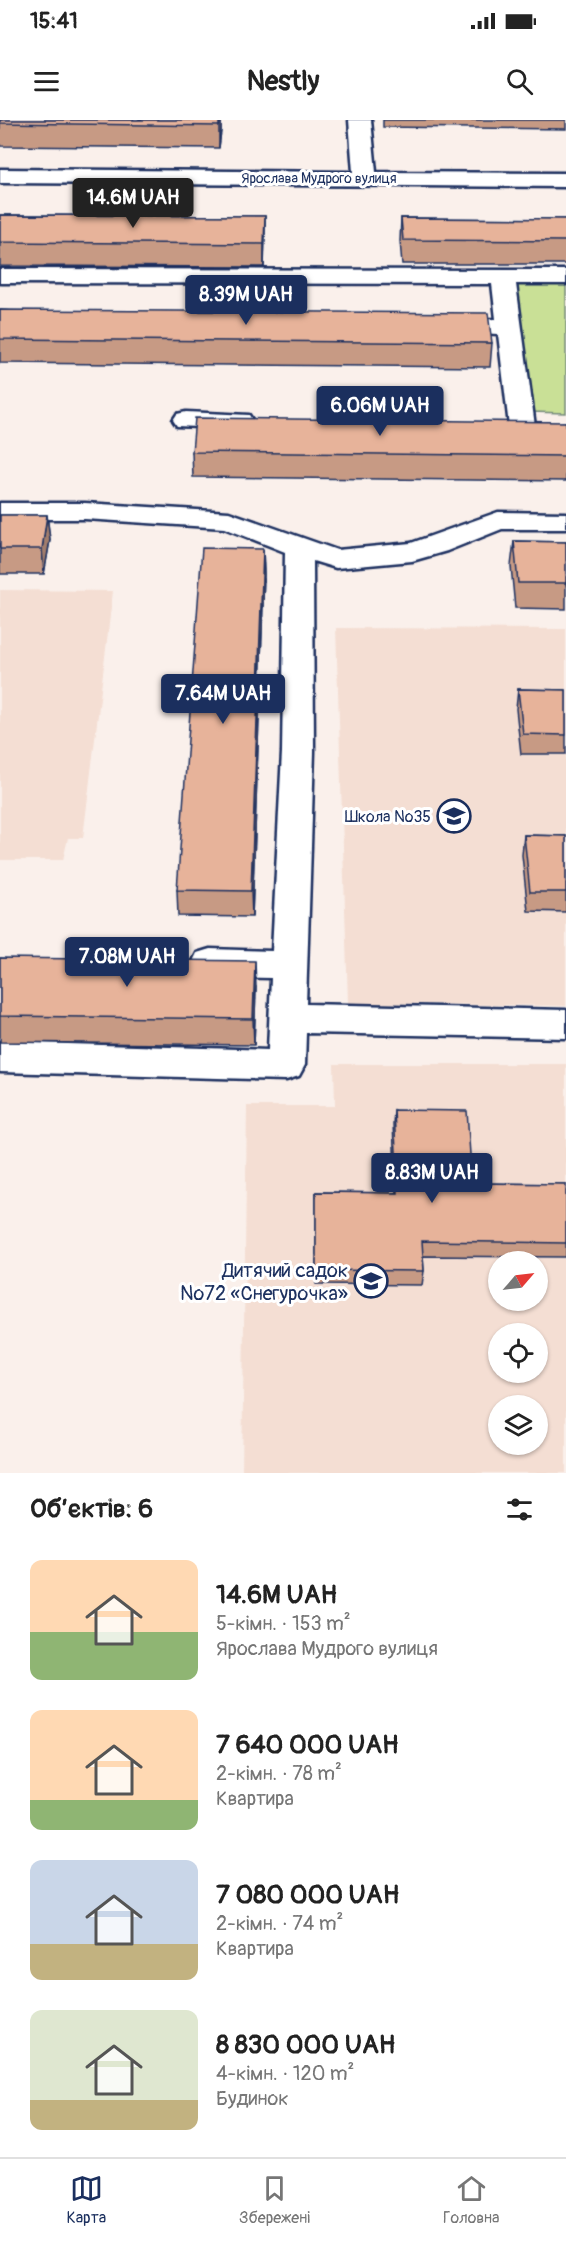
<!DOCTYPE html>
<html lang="uk">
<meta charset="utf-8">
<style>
body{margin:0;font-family:Pangolin,sans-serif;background:#f6f6f6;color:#222;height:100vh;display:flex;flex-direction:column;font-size:22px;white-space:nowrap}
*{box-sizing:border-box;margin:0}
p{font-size:20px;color:#767676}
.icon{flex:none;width:33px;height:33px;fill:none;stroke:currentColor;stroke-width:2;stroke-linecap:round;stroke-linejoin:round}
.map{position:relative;height:1353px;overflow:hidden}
.details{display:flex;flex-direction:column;background:#fff;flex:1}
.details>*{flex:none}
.needle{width:39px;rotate:62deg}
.buttons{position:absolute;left:488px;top:1131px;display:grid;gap:12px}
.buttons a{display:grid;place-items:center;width:60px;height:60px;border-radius:50%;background:#fff;box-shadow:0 2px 4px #0004;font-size:30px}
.price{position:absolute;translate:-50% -51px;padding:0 14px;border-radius:6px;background:#1b2f5e;color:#fff;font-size:20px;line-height:39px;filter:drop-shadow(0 2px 3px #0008)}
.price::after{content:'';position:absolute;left:50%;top:36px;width:18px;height:14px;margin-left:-9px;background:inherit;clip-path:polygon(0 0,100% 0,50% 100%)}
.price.selected{background:#222;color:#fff}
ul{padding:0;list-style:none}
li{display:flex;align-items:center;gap:18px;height:150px;padding:0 30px}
li span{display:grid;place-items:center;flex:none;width:168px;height:120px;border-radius:12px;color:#555}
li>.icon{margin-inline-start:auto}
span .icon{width:72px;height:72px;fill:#fffc;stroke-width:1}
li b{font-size:26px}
h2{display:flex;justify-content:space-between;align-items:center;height:72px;padding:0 30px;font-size:26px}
.status{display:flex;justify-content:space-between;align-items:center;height:42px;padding:0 30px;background:#fff;direction:ltr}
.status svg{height:16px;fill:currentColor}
header{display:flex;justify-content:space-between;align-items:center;height:78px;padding:0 30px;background:#fff;font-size:27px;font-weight:800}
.tab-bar{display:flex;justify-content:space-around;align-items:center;height:84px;border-top:2px solid #e0e0e0;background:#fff;font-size:16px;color:#767676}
.tab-bar a{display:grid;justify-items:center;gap:3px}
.tab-bar .selected{color:#1b2f5e}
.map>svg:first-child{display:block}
.built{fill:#f4ded3;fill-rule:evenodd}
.green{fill:#c9e096;stroke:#72887a;stroke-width:1.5}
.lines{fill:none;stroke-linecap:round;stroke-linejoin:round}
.minor-casing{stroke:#1b2f5e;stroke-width:5}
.minor{fill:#fff;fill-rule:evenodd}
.wall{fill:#c79a84;stroke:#1b2f5e;stroke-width:1.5}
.shaded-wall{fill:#a27d6c;stroke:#1b2f5e;stroke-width:1.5}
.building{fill:#e7b39a;stroke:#1b2f5e;stroke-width:1.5}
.labels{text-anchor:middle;stroke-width:6;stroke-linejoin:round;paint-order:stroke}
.far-street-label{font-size:14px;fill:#1b2f5e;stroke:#fff}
.poi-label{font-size:16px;fill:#1b2f5e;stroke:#fff;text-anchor:end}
.near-poi-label{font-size:20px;fill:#1b2f5e;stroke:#fff;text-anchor:end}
</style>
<div class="status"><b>15:41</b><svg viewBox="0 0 49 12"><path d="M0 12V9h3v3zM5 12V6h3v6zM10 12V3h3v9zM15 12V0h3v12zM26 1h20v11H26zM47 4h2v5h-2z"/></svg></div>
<header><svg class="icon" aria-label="menu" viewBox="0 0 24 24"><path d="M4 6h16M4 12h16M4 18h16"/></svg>Nestly<svg class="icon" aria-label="search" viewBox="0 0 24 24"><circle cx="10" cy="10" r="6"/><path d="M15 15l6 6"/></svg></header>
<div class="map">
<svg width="566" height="1353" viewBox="0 0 566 1353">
<rect width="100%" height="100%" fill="#faf0eb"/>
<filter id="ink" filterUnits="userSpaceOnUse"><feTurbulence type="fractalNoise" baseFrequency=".0167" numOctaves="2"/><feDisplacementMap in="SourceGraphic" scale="12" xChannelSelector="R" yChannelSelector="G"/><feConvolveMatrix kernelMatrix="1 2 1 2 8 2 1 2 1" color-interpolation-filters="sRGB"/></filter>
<g filter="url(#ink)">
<!-- built -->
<g class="built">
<polygon points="0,470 113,471 83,718 68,718 63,740 0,740"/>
<polygon points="336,508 566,509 566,886 348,883"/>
<path d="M334 944H566V1353H242L247 986H335ZM498 1142H537V1180H498ZM498 1214H537V1252H498ZM498 1286H537V1324H498Z"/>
</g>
<!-- green -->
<polygon class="green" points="513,165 566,165 566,293 530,292"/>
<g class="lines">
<defs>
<g id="minor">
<polygon points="349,0 371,0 376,52 566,53 566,67 0,63 0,49 353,52"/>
<polygon points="0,149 566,150 566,164 516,164 535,306 531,312 522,314 513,312 509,306 498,214 437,211 434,206 437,201 496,199 492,164 0,163"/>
<polygon points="186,292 249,295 253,301 249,307 240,309 177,306 173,300 177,294"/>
<polygon points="0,383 85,383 229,392 337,430 411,423 498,392 566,393 566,409 502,409 447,431 412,441 336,448 313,441 314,632 306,884 566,890 566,918 306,913 305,945 299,956 286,960 0,952 0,922 268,930 271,858 210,857 197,853 192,843 197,833 210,829 272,831 282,632 285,432 224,408 85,399 0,399"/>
</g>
</defs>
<!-- minor casing -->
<use href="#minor" class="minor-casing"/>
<!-- minor -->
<use href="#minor" class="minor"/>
</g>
<!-- wall -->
<g class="wall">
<polygon points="0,0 221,0 221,10 219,28 0,26"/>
<polygon points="383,0 566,0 566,9 383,7"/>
<polygon points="0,95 265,96 264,147 0,146"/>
<polygon points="401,98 566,99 566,144 402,144 400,121"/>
<polygon points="0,190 492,223 490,247 0,243"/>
<polygon points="566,302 566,361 193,357 192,332"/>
<polygon points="0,395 47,395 50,420 44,454 0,454"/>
<polygon points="514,421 566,422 566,489 515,488 511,446"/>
<polygon points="263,429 264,454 252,797 178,796 177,770"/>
<polygon points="518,569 566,570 566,634 521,634 516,589"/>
<polygon points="524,715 566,716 566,792 528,791 522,735"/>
<polygon points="0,838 256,867 254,925 0,922"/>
<polygon points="394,990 472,1063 566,1064 566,1137 423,1136 424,1151 422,1165 316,1164 316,1072 396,1073 393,1004"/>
</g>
<!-- shaded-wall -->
<g class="shaded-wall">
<polygon points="219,0 221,0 221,10 219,28"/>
<polygon points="265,96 265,119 264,147 264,124"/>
<polygon points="47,395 50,420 44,454 42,429"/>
<polygon points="263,429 264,454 252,797 251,771"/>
<polygon points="255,841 256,867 254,925 253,899"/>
</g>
<!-- building -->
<g class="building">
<polygon points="0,0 219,0 219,6 0,3"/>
<polygon points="0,95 265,96 264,124 0,122"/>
<polygon points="401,98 566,99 566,121 403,120"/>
<polygon points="0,190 488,193 492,223 0,219"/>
<polygon points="195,298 566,302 566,336 192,332"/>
<polygon points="0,395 47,395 42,429 0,429"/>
<polygon points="514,421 566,422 566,463 518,463"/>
<polygon points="202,428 263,429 251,771 177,770"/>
<polygon points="518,569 566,570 566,615 523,614"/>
<polygon points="524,715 566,716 566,772 530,772"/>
<polygon points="0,838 255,841 253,899 0,896"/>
<polygon points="394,990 467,991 472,1063 566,1064 566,1123 422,1121 424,1151 316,1150 316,1072 398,1073"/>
</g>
</g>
<!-- icons -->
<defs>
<symbol id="school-ring" viewBox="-11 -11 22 22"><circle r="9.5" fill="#fff" stroke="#1b2f5e" stroke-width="1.5"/><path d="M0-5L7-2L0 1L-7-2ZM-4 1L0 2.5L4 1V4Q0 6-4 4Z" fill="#1b2f5e"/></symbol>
</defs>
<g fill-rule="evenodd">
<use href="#school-ring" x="435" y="677" width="38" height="38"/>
<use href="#school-ring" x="352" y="1142" width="38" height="38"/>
</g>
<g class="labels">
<!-- far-street labels -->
<g class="far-street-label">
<text x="319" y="63">Ярослава Мудрого вулиця</text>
</g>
<!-- poi labels -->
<g class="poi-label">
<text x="431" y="702">Школа №35</text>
</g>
<!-- near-poi labels -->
<g class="near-poi-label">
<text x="348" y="1157">Дитячий садок<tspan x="348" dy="23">№72 «Снегурочка»</tspan></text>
</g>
</g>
</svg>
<div class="buttons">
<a><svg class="needle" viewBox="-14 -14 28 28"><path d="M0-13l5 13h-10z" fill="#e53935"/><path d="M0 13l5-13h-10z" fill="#767676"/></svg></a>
<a><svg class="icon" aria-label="locate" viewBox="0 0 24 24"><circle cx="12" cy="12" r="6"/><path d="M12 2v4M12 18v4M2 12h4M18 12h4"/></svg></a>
<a><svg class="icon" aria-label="layers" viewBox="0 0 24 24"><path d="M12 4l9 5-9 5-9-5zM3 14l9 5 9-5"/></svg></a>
</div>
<b class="price selected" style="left:133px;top:109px">14.6M UAH</b>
<b class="price" style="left:246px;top:206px">8.39M UAH</b>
<b class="price" style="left:380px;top:317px">6.06M UAH</b>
<b class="price" style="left:223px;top:605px">7.64M UAH</b>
<b class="price" style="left:127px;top:868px">7.08M UAH</b>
<b class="price" style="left:432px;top:1084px">8.83M UAH</b>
</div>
<section class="details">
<h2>Об’єктів: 6<svg class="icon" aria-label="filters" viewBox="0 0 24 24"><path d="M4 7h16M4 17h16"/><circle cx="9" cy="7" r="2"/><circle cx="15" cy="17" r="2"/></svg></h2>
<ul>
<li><span style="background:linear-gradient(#ffd9b3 60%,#8fb573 0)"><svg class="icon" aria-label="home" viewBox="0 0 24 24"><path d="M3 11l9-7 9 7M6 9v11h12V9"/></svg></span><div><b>14.6M UAH</b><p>5-кімн. · 153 m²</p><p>Ярослава Мудрого вулиця</p></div></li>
<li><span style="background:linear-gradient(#ffd9b3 75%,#8fb573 0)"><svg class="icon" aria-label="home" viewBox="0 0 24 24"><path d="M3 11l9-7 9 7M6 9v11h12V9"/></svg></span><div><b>7 640 000 UAH</b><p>2-кімн. · 78 m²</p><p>Квартира</p></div></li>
<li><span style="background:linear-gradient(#c9d6e8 70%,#c2b280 0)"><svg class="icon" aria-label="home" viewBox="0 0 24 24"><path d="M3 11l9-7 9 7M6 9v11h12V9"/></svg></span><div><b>7 080 000 UAH</b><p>2-кімн. · 74 m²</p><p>Квартира</p></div></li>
<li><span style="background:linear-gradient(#dfe7d0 75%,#c2b280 0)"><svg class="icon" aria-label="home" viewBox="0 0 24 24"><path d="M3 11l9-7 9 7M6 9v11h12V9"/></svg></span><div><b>8 830 000 UAH</b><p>4-кімн. · 120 m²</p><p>Будинок</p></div></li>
</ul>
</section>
<nav class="tab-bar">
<a class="selected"><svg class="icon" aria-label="map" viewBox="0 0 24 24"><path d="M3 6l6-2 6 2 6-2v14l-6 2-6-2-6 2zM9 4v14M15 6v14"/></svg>Карта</a>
<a><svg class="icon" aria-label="saved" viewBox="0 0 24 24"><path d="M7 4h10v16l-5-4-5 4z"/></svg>Збережені</a>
<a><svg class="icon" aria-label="home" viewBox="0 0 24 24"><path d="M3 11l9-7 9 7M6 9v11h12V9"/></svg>Головна</a>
</nav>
